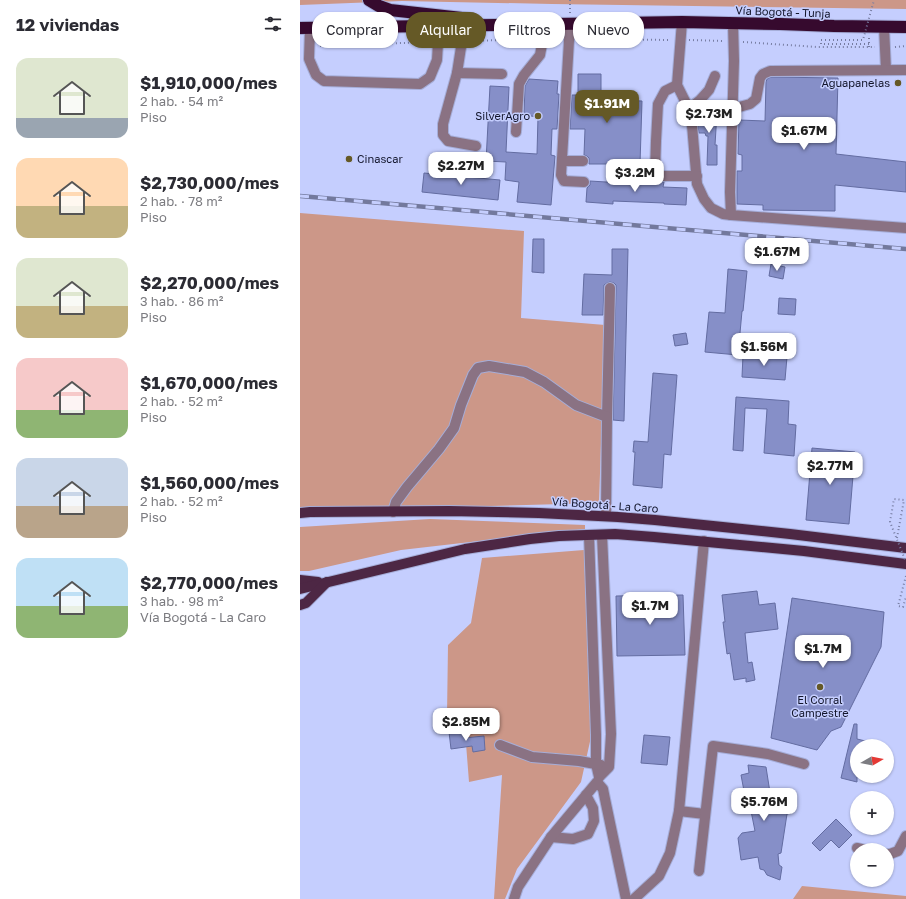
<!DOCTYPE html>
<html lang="es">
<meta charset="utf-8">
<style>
body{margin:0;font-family:"Golos Text",sans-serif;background:#f7f7f7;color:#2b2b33;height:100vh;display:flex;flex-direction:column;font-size:15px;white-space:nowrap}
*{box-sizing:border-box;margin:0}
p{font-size:13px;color:#7c7c81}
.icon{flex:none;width:22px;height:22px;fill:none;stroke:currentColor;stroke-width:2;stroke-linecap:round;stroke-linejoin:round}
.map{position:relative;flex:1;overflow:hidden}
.side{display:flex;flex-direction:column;background:#fff;width:300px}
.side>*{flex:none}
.banner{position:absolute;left:12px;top:12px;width:380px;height:36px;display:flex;gap:8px}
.needle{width:26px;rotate:81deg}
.fabs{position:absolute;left:550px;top:739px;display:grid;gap:8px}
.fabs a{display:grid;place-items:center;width:44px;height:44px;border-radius:50%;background:#fff;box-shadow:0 1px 3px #0004;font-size:20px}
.price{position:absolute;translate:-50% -34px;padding:0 9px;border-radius:8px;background:#fff;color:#222;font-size:13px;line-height:26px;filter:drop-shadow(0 1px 2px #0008)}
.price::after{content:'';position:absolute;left:50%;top:24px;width:12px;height:9px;margin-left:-6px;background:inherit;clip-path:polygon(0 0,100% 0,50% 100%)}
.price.on{background:#655926;color:#fff}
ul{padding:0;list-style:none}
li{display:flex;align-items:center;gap:12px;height:100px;padding:0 16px}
li span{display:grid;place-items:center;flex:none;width:112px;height:80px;border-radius:12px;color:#555}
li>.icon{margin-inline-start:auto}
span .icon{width:48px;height:48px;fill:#fffc;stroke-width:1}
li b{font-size:17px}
h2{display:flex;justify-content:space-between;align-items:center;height:48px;padding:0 16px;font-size:17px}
.pill{padding:0 14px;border-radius:16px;background:#fff;box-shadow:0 1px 3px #0004;font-size:14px;line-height:36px}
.pill.on{background:#655926;color:#fff}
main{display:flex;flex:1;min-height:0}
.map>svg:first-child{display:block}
.green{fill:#cc9788}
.building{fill:#868fc8;stroke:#636ca1}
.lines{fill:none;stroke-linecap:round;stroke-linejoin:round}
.minor-casing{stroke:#a5add8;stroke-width:12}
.major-casing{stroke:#a5add8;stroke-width:12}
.highway-casing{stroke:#a5add8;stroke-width:14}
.path{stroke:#777da2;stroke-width:2;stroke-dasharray:1 3;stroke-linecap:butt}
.minor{stroke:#8a7283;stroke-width:10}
.major{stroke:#4d2744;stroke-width:10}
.highway{stroke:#360a2e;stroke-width:12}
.rail-casing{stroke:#73799d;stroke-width:4.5}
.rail{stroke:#c5cefe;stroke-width:3;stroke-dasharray:9;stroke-linecap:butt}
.path-bridge{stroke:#777da2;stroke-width:2;stroke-dasharray:1 3;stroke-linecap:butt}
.poi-dot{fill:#655926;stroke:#c5cefe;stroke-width:1.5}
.labels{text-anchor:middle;stroke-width:3;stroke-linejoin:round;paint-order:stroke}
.street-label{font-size:11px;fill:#12152b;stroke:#c5cefe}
.poi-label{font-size:11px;fill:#12152b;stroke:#c5cefe;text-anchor:end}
</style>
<main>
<section class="side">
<h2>12 viviendas<svg class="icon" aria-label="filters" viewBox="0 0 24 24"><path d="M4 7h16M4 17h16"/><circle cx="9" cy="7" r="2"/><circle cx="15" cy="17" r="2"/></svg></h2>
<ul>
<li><span style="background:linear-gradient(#dfe7d0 75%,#9aa5b1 0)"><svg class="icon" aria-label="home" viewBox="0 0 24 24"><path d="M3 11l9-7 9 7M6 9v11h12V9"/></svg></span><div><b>$1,910,000/mes</b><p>2 hab. · 54 m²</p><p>Piso</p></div></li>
<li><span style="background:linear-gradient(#ffd9b3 60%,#c2b280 0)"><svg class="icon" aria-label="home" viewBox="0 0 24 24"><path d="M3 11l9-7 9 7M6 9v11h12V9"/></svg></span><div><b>$2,730,000/mes</b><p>2 hab. · 78 m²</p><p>Piso</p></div></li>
<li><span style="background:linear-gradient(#dfe7d0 60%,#c2b280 0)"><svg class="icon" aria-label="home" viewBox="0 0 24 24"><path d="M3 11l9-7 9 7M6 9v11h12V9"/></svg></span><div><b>$2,270,000/mes</b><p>3 hab. · 86 m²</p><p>Piso</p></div></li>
<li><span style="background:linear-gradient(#f6c9c9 65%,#8fb573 0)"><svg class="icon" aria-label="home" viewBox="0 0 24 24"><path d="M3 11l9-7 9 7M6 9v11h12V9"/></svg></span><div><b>$1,670,000/mes</b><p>2 hab. · 52 m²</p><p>Piso</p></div></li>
<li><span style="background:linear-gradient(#c9d6e8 60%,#b9a48a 0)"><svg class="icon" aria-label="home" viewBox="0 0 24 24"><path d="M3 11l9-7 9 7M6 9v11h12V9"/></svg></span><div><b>$1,560,000/mes</b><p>2 hab. · 52 m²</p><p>Piso</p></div></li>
<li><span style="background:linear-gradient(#bfe0f5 60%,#8fb573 0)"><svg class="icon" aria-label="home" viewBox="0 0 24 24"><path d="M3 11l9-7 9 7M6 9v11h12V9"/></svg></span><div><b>$2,770,000/mes</b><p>3 hab. · 98 m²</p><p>Vía Bogotá - La Caro</p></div></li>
</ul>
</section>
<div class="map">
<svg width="606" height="899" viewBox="0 0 606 899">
<rect width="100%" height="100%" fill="#c5cefe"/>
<!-- green -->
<g class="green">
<polygon points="0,0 606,0 606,9 252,4 102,1 0,5"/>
<polygon points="0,213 224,231 221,318 305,325 299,503 0,511"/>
<polygon points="130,519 285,525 285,529 101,550 9,571 0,571 0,527"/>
<polygon points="284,550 291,737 281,782 217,869 205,899 194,899 202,775 169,782 164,718 147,715 148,645 171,623 182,558"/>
<polygon points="502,886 606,896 606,899 493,899"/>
</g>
<!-- building -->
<g class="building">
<polygon points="278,74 301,74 301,95 312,95 312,100 342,101 340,164 310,163 310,164 289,164 289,158 287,156 284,155 285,129 270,129 272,95 278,95"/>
<polygon points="471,77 538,78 536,154 606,162 606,192 535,185 535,211 463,210 463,205 437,204 437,171 442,171 442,155 438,154 439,120 465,121 466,82 467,79"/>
<polygon points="229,79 258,81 257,94 259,94 257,129 252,129 251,155 255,156 251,205 217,202 219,182 205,180 206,162 186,161 190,86 209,87 206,152 237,154 238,117 224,115 225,86"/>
<polygon points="398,111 417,112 415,145 417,145 417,165 407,165 408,136 406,136 405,133 399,133 397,119"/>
<polygon points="124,173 200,180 198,200 122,192"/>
<polygon points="322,180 355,181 364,182 363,187 387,188 386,205 364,204 364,203 313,201 313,204 286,202 287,188 290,185 290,181 322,183"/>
<polygon points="233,239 244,239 244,273 232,272"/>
<polygon points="312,249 328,249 324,421 313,420 316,288 316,285 314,283 310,282 307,283 304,285 303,315 282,315 284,274 312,275"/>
<polygon points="471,264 485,267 483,279 469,276"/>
<polygon points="428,269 447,271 443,311 442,311 438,355 405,352 409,312 425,313"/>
<polygon points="479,298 496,299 495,315 478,314"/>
<polygon points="386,333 388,344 375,346 373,335"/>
<polygon points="443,355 487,357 485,380 442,377"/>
<polygon points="353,373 377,375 371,455 364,454 362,488 333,485 335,452 333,452 334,441 348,442"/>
<polygon points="436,397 489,401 488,424 496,425 494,456 464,453 467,409 445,408 443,451 433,450"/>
<polygon points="512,448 555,452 549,524 506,520"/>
<polygon points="457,591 459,605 475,603 478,629 445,633 448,663 452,662 455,680 446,682 446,678 434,680 430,653 427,654 423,622 425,622 422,595"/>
<polygon points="383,595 385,655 317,656 316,596"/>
<polygon points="492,598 584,612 581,647 541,727 531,731 517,750 471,738"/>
<polygon points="554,724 557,724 557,739 574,743 574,746 557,746 557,782 541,778"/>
<polygon points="163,731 164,738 184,736 185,750 173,752 172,746 151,749 149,732"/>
<polygon points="344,735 370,737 367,765 341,763"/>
<polygon points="448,765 466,767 471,799 489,796 491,813 487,814 481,853 478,854 479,865 482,867 480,880 467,875 464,870 460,869 458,857 441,860 438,838 442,833 455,831 450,806 447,807 441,775 449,773"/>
<polygon points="536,819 552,835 539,848 531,840 520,851 512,843"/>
</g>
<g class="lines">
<defs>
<g id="minor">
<polyline points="382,22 377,85 389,109 392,125 397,184 404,199 411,208 423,214 431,215"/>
<polyline points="433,23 434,61 430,192 431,215 606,228"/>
<polyline points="270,24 261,175 264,181 284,182"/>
<polyline points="161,26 162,41 157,73 143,124 143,135 148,141 176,146"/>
<polyline points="584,27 586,70"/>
<polyline points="10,28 9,59 16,75 24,81 120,84 130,77 137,60 139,26"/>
<polyline points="157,73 202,74"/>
<polyline points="377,85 365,91 358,104 356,141 355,173 359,176 397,176"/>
<polyline points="389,109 400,100 409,90 415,76"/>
<polyline points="432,109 450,104 456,99 460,78 463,74 470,71 606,70"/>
<polyline points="216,132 219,84 224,75 240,55 243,39 252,24"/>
<polyline points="262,161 283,161"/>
<polyline points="307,417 310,288"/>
<polyline points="93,512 96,502 107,487 139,449 154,428 161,405 173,375 178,368 189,366 225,372 244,382 276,405 307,417 306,516"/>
<polyline points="289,535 296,735 296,764 299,777"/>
<polyline points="200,745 232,757 279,761 301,765"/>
<polyline points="299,777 309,767 311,734 302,535"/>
<polyline points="379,811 405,814"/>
<polyline points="251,837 273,839 288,834 294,821 293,808 286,795"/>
<polyline points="557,848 566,850"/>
<polyline points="587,854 590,854 598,851 606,836"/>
<polyline points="399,871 413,746 468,754 504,764"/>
<polyline points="214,899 218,887 251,837 297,782 303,789 305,799 326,899"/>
<polyline points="334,899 359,876 370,853 379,811 404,541"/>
</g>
<g id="major">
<polyline points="0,513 10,512 149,511 239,513 318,517 355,520 490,534 606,548"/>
<polyline points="0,580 18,582"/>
<polyline points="0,589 165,549 230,539 259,536 315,534 354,537 504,551 606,564"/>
<polyline points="0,605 6,603 27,582"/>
</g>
<g id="highway">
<polyline points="69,0 79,6 90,10 171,19"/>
<polyline points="0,28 382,22 480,24 534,26 606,27"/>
</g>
</defs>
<!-- minor casing -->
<use href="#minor" class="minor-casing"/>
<!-- major casing -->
<use href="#major" class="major-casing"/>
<!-- highway casing -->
<use href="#highway" class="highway-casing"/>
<!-- path -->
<g class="path">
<polyline points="270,0 270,13"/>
<polyline points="279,39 371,40"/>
<polyline points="389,40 425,41"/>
<polyline points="171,41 233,39"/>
<polyline points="443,42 517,47 575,47"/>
<polyline points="20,46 129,42"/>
<polyline points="569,47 569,36"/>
<polyline points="595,47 606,46"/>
<polyline points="597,538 599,527"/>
<polyline points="606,576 598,606 603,607 606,597"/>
</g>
<!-- minor -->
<use href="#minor" class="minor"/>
<!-- major -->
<use href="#major" class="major"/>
<!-- highway -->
<use href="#highway" class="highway"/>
<defs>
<polyline id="rail" points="0,196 606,249"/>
</defs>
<!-- rail casing -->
<use href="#rail" class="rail-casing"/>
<!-- rail -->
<use href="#rail" class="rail"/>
<!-- path-bridge -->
<g class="path-bridge">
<polyline points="569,44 521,44 521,40 563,40 574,0"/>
<polyline points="599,527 604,500 594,499 590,522 606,562"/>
</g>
</g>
<!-- markers -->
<g class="poi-dot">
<circle cx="598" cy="83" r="4"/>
<circle cx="238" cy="116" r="4"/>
<circle cx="49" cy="159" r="4"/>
<circle cx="520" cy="687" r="4"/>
</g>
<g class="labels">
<!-- street labels -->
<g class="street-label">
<text transform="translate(483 12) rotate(2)" y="4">Vía Bogotá - Tunja</text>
<text transform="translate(305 505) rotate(4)" y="4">Vía Bogotá - La Caro</text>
</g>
<!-- poi labels -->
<g class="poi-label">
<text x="590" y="87">Aguapanelas</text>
<text x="230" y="120">SilverAgro</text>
<text x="57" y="163" text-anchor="start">Cinascar</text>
<text x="520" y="704" text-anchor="middle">El Corral<tspan x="520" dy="13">Campestre</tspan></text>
</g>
</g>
</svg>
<div class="fabs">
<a><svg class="needle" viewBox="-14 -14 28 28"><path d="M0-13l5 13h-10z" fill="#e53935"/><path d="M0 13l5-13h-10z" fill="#7c7c81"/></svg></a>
<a>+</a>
<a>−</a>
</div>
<b class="price on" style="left:307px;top:124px">$1.91M</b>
<b class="price" style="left:409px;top:134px">$2.73M</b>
<b class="price" style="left:504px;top:151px">$1.67M</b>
<b class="price" style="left:161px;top:186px">$2.27M</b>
<b class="price" style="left:335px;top:193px">$3.2M</b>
<b class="price" style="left:477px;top:272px">$1.67M</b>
<b class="price" style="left:464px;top:367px">$1.56M</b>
<b class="price" style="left:530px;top:486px">$2.77M</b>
<b class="price" style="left:350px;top:626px">$1.7M</b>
<b class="price" style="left:523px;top:669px">$1.7M</b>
<b class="price" style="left:166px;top:742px">$2.85M</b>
<b class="price" style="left:464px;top:822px">$5.76M</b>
<div class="banner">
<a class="pill">Comprar</a>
<a class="pill on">Alquilar</a>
<a class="pill">Filtros</a>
<a class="pill">Nuevo</a>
</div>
</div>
</main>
